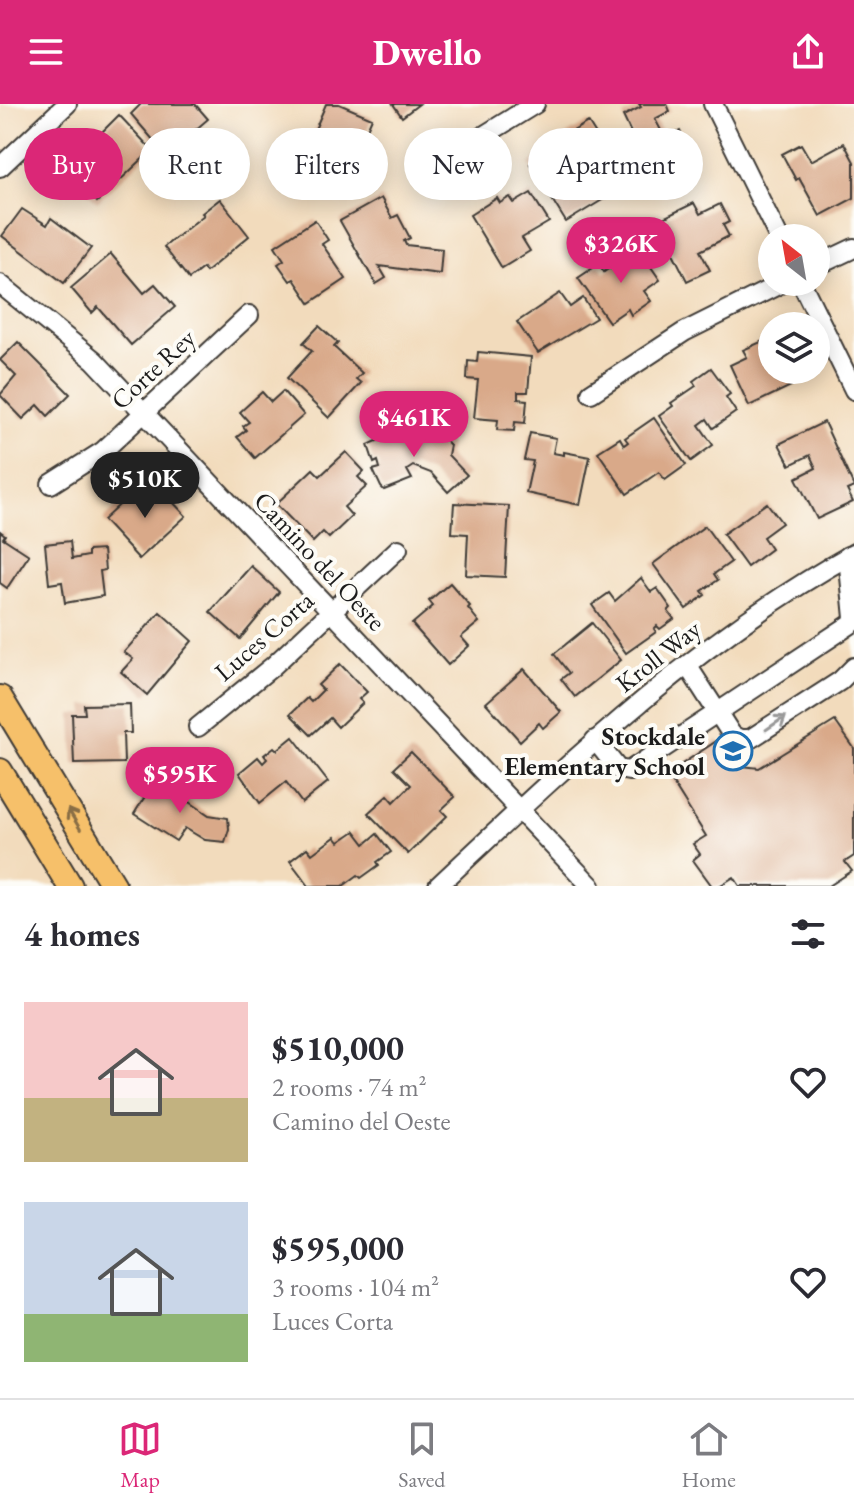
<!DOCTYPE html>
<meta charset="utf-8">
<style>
body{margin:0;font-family:"EB Garamond",serif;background:#f2f2f3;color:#2b2b33;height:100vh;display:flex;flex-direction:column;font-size:30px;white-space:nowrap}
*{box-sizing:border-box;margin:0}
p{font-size:26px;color:#7c7c81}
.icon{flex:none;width:44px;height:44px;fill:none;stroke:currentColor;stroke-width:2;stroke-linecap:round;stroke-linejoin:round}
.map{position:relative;height:782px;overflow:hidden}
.sheet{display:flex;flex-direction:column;background:#fff;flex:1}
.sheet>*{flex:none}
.guide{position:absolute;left:24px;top:24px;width:806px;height:72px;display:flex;gap:16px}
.needle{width:52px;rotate:329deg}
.fabs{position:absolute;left:758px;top:120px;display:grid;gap:16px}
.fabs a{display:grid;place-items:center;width:72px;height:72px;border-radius:50%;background:#fff;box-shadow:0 4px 20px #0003;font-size:40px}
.price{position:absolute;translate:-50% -68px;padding:0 18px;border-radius:28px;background:#db2777;color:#fff;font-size:26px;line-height:52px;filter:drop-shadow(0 2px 4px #0008)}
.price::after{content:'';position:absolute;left:50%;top:48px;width:24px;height:18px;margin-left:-12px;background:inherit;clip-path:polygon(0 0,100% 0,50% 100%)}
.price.on{background:#222;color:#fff}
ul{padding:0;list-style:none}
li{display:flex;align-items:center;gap:24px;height:200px;padding:0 24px}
li span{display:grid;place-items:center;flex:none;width:224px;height:160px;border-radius:0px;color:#555}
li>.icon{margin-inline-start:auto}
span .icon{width:96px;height:96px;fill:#fffc;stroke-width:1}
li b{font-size:34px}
h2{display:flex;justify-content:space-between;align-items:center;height:96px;padding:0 24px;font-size:34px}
.pill{padding:0 28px;border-radius:36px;background:#fff;box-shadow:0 4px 20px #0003;font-size:28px;line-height:72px}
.pill.on{background:#db2777;color:#fff}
header{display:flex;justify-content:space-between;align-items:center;height:104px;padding:0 24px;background:#db2777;color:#fff;font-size:36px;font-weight:800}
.tabs{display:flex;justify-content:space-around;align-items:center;height:112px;border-top:2px solid #e1e1e2;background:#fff;font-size:22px;color:#7c7c81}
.tabs a{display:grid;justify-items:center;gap:4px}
.tabs .on{color:#db2777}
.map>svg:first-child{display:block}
.building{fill:#d9a989}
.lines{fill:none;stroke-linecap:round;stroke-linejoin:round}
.minor-casing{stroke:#3c3934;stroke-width:22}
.major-casing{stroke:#3c3934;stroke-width:28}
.minor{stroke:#fff;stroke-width:18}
.major{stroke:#f6c06b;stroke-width:24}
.oneway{stroke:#999}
.oneway2{stroke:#896e44}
.labels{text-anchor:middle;stroke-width:8;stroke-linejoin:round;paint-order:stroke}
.street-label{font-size:26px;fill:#1c1c1c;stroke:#fdfcf7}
.poi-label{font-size:26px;font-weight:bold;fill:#1c1c1c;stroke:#fdfcf7;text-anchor:end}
</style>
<header><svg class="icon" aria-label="menu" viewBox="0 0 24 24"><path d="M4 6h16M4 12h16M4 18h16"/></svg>Dwello<svg class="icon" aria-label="share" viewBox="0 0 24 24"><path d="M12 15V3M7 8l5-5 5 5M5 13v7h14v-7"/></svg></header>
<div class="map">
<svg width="854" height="782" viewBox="0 0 854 782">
<rect width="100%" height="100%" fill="#fdfcf7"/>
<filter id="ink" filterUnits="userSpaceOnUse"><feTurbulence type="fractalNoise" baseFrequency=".0125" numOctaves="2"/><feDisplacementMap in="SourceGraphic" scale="16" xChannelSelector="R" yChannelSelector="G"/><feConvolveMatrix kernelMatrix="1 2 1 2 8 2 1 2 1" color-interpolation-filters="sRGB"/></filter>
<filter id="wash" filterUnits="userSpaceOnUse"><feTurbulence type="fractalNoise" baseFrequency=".006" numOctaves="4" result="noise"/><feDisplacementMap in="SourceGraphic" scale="32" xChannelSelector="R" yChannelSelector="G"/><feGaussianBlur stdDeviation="1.8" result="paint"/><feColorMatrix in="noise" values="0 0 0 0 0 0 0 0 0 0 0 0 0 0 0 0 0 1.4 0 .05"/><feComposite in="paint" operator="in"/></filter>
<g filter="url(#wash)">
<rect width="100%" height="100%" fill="#f2dbbc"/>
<g id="blocks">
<!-- building -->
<g class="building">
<polygon points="141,0 195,0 208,15 166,51 131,10"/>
<polygon points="326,0 339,0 372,14 358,46 357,79 318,76 319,40 310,37"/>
<polygon points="393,0 419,0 402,13"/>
<polygon points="639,0 667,0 670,7 655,15 665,34 680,27 691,50 664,64 655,45 642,52 623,12 641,3"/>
<polygon points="119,11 152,46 97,98 65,63 81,48 84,51 104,33 100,30"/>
<polygon points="588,18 627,81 566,118 530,60 548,48 553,56 562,51 567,58 571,56 558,36"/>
<polygon points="844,39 854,58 854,94 820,112 799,74 796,76 782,50 801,40 811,57"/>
<polygon points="531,89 549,118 522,134 530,147 502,164 470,111 497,94 500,99 510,93 514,99"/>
<polygon points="381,94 392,114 398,111 410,134 404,137 406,141 442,145 440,170 379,162 386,174 376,180 340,117"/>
<polygon points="220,95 249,132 206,168 203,164 189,175 164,143 204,111 202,109"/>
<polygon points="694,99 700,110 720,100 729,118 723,121 729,132 700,147 710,166 687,177 657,117"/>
<polygon points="22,105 47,121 51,114 91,144 64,179 2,132"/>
<polygon points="315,116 328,136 322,140 346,175 310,199 294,175 290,177 278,160 284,156 275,142"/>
<polygon points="638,144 660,176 644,187 651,197 631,211 628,205 609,218 578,174 599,160 604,168"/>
<polygon points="111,150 144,189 155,180 175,203 131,241 98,203 92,209 71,184"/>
<polygon points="560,189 570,203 583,194 596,214 538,249 517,218"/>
<polygon points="319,222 338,239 334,243 362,269 356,275 361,279 329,314 287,274 312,247 303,239"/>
<polygon points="772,233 772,266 789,266 795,280 749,302 730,261 747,253 743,246"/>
<polygon points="18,238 70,290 48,312 38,301 23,315 0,291 16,272 0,256"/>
<polygon points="478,248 531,253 528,288 518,288 518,295 527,296 525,319 515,318 514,327 497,326 498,316 474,314 478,276 467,275 468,257 477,258"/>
<polygon points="711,264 730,290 726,293 736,308 713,324 707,315 699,321 713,341 691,357 659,312 673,302 671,299 696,282 693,277"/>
<polygon points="283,287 304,311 255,354 237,333 246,326 243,322 249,318 240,308 262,288 271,298"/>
<polygon points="654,314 686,361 665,376 659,368 627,390 598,348 620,334 624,341 628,338 625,334"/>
<polygon points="824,318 854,383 847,386 853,398 817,415 796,374 816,364 810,351 790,361 779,340"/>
<polygon points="408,324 441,331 450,341 448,351 467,371 448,388 431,369 413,362 407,366 412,375 384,386 381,383 373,366 380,364 378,357 374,359 368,341 401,326 406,329"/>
<polygon points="530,329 556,334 553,349 564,351 564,348 590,353 580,401 526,389 533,357 524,356"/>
<polygon points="346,348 364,367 358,373 367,382 344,403 352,412 329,434 323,428 313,438 276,400 313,365 320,372"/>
<polygon points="155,379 186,412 139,455 103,416 129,392 135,398"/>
<polygon points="454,399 509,402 505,473 466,471 468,430 452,429"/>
<polygon points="767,399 782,419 763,433 771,445 747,463 723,430"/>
<polygon points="705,422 731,458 714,470 718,476 702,487 705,491 686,505 653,460"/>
<polygon points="0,427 5,431 3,434 29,451 7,484 0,479"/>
<polygon points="70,437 72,455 88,452 88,447 103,446 105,466 100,467 103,492 65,499 62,478 49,480 45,440"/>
<polygon points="251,462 279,488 240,535 210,508"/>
<polygon points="641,474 651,488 657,484 671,504 668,507 674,515 660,525 657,522 654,525 656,528 626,549 592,501 609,489 615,497"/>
<polygon points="450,479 470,502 468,504 479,518 461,533 469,542 448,561 412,520 433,502 429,497"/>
<polygon points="160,508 192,537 147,591 121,568 133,555 124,548"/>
<polygon points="592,519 621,556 575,593 561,575 569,569 554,550"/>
<polygon points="340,560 367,588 359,595 363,599 338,623 330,614 311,631 290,610 307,594 311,598 323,586 318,581"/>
<polygon points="524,565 561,608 543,624 539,619 520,637 486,599"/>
<polygon points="130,600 131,629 123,629 124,659 74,660 72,610 85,610 84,601"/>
<polygon points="835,617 854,644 854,752 845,758 852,767 829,782 740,782 734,773 719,782 712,782 693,756 700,750 693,740 706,732 667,670 718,636 734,661 759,664"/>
<polygon points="293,633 328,678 302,699 286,678 260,699 239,669 258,653 263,659 267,655 264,651 274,643 277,646"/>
<polygon points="411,648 455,693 441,706 447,712 408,750 368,709 388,691 394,698 411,681 394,664"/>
<polygon points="156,675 209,711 228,714 229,725 225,738 205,736 185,724 176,737 134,710"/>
<polygon points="355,727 365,740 377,730 391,748 377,758 379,761 361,774 358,771 343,782 309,782 290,757 307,744 312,750 335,733 339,738"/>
</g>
</g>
</g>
<g filter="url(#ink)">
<use href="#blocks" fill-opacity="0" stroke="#3c3934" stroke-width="2"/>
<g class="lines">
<defs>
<g id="minor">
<polyline points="713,0 779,134"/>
<polyline points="436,61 535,0"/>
<polyline points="0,63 67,0"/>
<polyline points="816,162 854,144"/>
<polyline points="801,178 854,286"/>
<polyline points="0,180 94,256 591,782"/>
<polyline points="591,289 684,228 784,178"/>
<polyline points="51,380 103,347 249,211"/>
<polyline points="848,452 854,514"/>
<polyline points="687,561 732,631 740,635 750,635 840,577 854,563"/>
<polyline points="198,623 273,562 398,445"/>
<polyline points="595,636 618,665 629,667 854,518"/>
<path d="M438 782C568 660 697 536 854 449"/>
</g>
<g id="major">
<polyline points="0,594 114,782"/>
<polyline points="0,667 70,782"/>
</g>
</defs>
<!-- minor casing -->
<use href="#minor" class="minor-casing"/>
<!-- major casing -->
<use href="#major" class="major-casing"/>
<!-- minor -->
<use href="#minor" class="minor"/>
<!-- major -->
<use href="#major" class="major"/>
</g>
<!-- one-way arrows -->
<defs><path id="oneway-shaft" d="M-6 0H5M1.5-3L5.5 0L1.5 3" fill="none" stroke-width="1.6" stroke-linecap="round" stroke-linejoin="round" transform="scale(2)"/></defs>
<use class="oneway" href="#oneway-shaft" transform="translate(776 619) rotate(-34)"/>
<use class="oneway2" href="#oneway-shaft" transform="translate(74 715) rotate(-121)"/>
</g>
<!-- icons -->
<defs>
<symbol id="school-ring" viewBox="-11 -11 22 22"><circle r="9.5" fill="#fdfcf7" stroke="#1f6fb2" stroke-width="1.5"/><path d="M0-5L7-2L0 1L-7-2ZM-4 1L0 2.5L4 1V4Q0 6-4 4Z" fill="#1f6fb2"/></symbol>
</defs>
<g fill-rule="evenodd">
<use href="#school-ring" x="711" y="625" width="44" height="44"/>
</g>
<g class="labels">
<!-- street labels -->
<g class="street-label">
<text transform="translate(153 265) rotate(-43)" y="9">Corte Rey</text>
<text transform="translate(320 457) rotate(47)" y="9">Camino del Oeste</text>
<text transform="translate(264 532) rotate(-41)" y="9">Luces Corta</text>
<text transform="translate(658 552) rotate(-38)" y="9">Kroll Way</text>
</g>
<!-- poi labels -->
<g class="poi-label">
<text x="705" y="641">Stockdale<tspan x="705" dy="30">Elementary School</tspan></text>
</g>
</g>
</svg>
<div class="fabs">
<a><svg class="needle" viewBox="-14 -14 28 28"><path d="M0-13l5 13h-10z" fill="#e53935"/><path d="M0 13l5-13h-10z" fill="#7c7c81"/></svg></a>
<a><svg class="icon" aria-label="layers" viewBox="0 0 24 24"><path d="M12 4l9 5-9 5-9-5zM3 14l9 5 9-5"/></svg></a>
</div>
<b class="price" style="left:621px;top:181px">$326K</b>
<b class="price" style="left:414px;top:355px">$461K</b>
<b class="price on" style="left:145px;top:416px">$510K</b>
<b class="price" style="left:180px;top:711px">$595K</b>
<div class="guide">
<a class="pill on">Buy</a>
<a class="pill">Rent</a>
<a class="pill">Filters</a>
<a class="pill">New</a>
<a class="pill">Apartment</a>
</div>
</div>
<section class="sheet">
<h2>4 homes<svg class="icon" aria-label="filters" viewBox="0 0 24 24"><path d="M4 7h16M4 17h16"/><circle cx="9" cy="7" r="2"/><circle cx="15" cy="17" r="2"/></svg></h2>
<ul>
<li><span style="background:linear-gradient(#f6c9c9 60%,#c2b280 0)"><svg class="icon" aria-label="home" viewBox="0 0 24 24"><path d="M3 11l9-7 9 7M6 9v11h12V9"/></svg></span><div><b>$510,000</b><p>2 rooms · 74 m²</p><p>Camino del Oeste</p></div><svg class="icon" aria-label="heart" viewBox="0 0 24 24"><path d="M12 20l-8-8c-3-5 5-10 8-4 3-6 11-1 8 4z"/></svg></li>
<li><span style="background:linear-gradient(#c9d6e8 70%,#8fb573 0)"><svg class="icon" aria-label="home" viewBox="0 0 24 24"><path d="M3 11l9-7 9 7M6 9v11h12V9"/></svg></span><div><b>$595,000</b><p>3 rooms · 104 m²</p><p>Luces Corta</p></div><svg class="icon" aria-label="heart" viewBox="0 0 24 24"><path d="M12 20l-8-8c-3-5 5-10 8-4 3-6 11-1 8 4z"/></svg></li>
</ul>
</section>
<nav class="tabs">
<a class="on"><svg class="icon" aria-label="map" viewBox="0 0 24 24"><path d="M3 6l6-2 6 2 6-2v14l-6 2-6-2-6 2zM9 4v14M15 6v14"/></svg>Map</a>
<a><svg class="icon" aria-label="saved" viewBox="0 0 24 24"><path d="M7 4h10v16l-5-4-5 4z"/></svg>Saved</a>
<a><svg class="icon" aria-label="home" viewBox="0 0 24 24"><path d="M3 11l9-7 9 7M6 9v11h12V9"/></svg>Home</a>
</nav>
